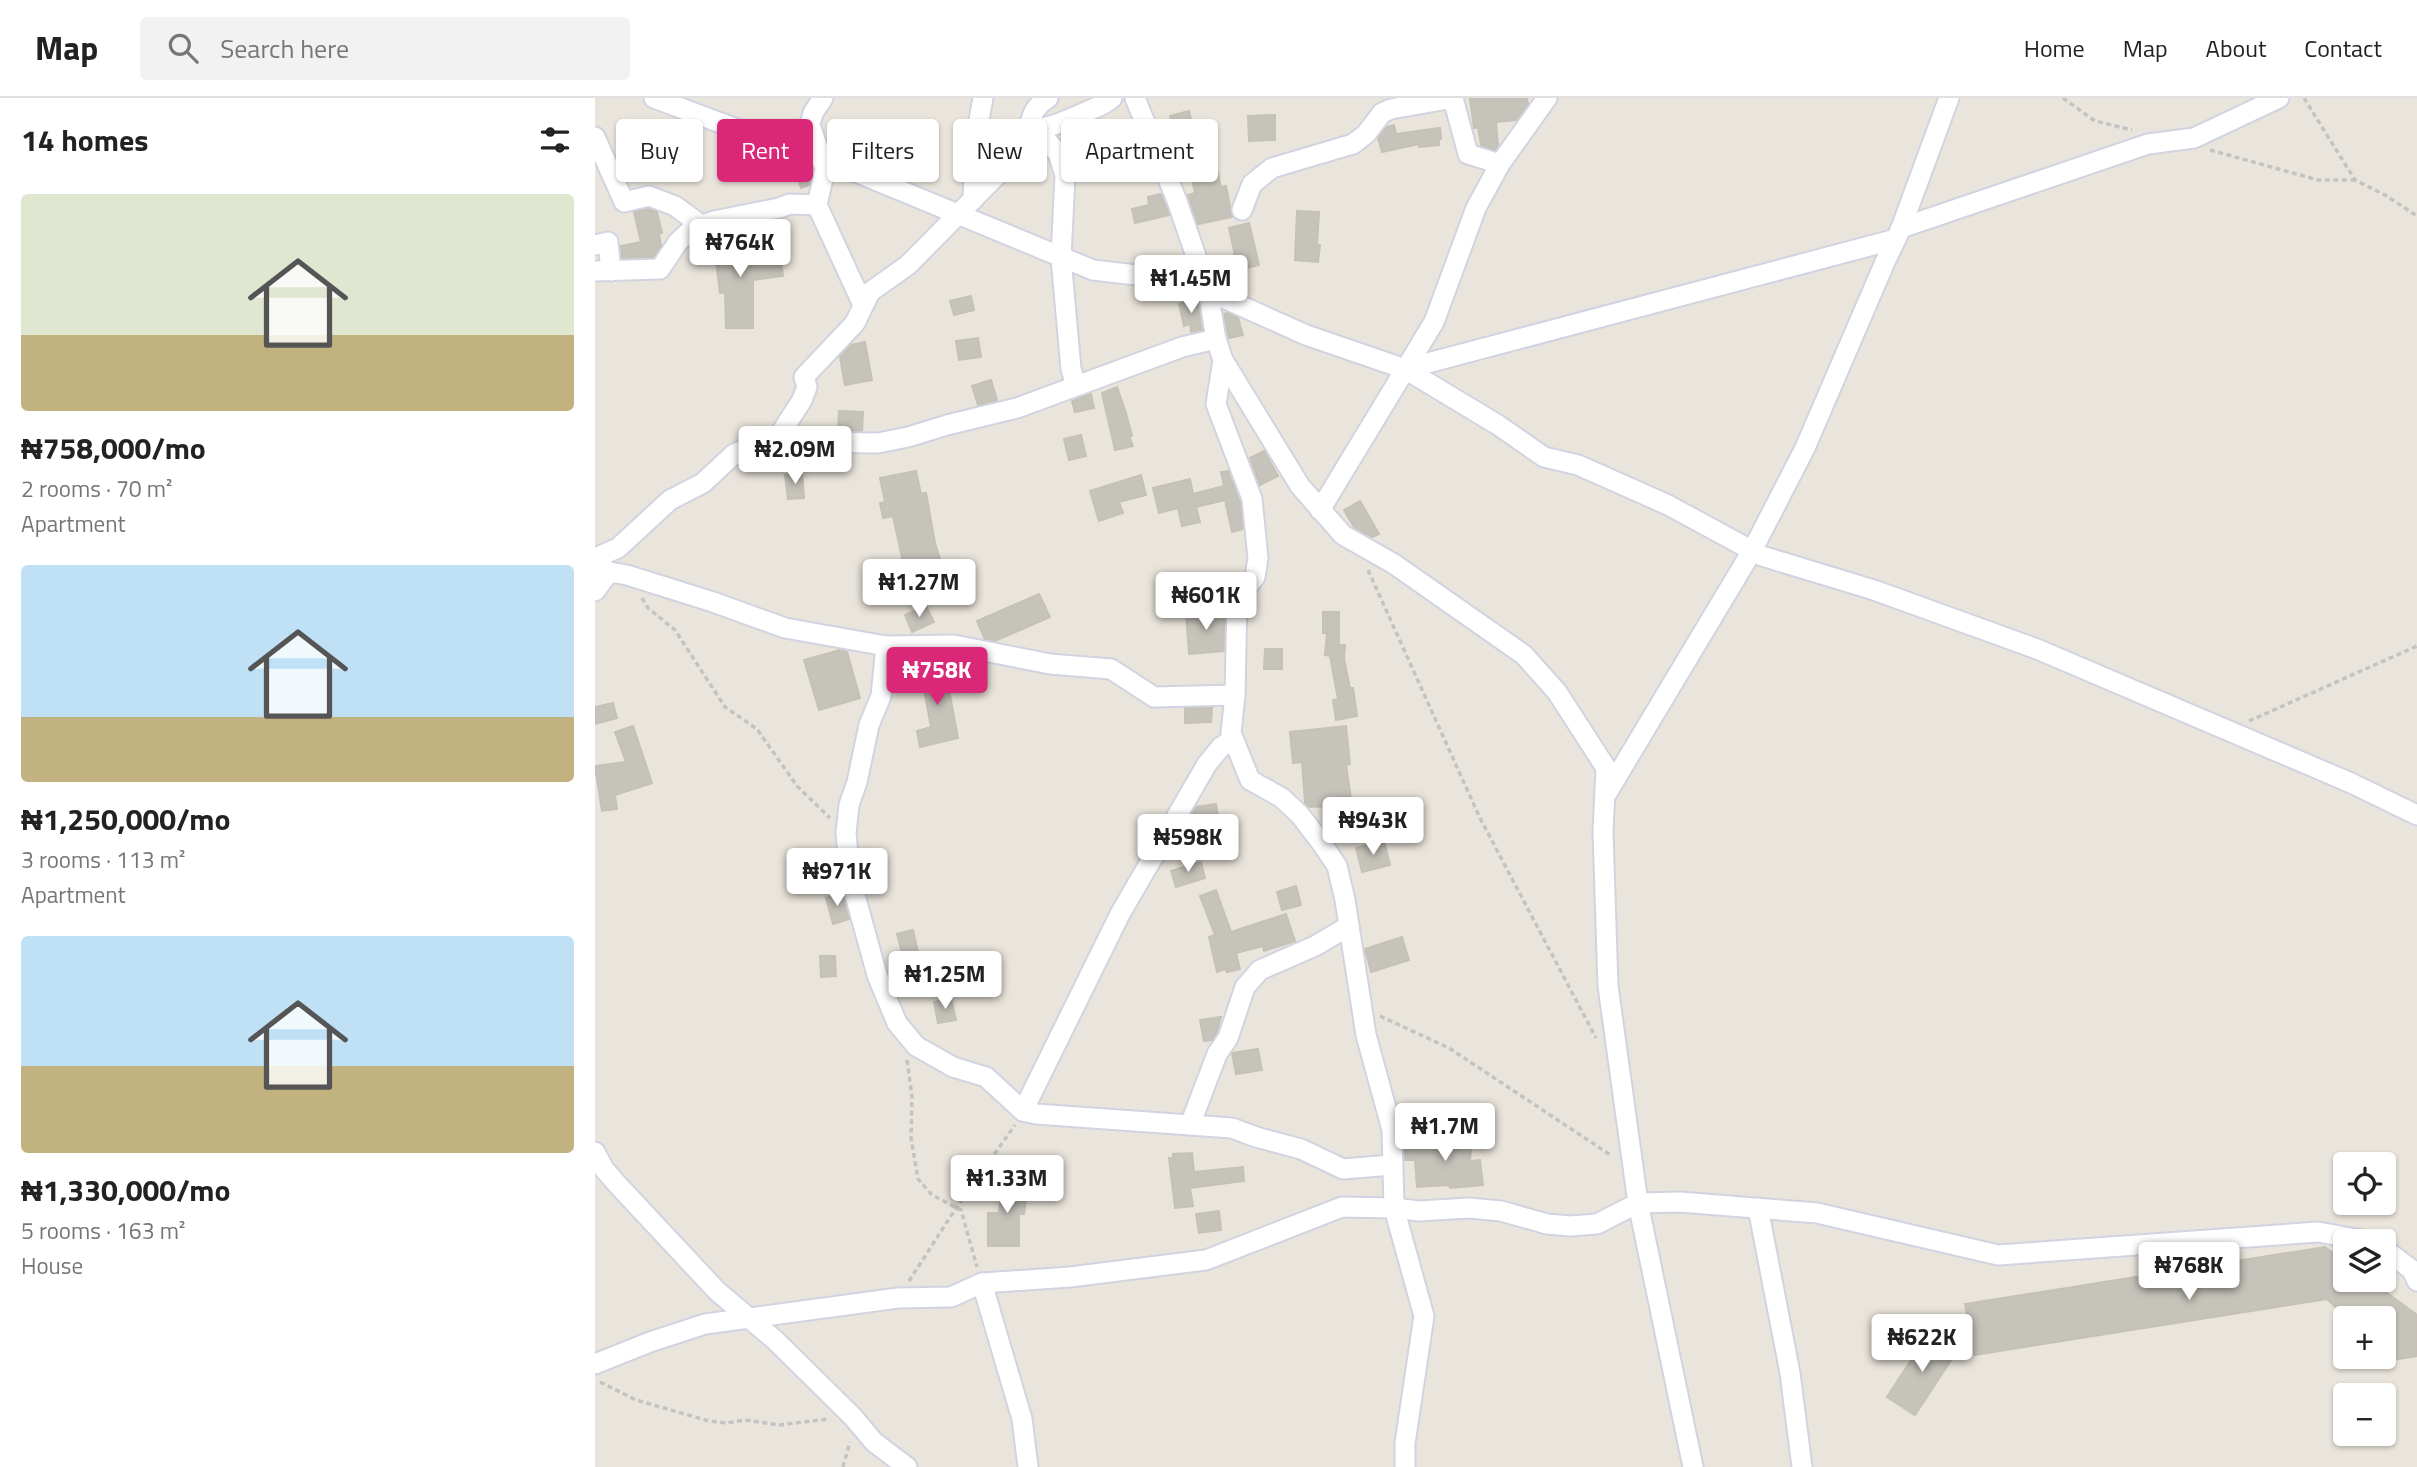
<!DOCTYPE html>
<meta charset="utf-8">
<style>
body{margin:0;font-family:"Titillium Web",sans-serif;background:#f2f2f2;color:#222;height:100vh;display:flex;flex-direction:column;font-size:26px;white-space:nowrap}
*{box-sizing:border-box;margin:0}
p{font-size:23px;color:#767676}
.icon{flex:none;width:38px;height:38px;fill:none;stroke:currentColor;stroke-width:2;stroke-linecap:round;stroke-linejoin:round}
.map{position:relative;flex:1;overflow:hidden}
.drawer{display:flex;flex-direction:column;background:#fff;width:595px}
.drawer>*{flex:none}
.top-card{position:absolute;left:21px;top:21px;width:665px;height:63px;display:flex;gap:14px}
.fabs{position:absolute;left:1738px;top:1054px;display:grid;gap:14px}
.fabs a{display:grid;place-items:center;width:63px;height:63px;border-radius:7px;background:#fff;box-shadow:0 2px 5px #0004;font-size:35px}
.price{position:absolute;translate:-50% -60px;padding:0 16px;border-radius:7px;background:#fff;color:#222;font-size:23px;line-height:46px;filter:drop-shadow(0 2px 4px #0008)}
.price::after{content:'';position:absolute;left:50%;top:42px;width:21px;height:16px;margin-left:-10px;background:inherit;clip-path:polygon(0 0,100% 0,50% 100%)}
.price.on{background:#db2777;color:#fff}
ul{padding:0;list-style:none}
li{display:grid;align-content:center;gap:14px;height:371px;padding:0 21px}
li span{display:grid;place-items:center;height:217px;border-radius:7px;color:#555}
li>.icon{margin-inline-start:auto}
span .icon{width:126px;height:126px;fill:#fffc;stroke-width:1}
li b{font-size:30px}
h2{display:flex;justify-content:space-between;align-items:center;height:84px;padding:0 21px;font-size:30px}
.pill{padding:0 24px;border-radius:7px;background:#fff;box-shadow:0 2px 5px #0004;font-size:24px;line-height:63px}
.pill.on{background:#db2777;color:#fff}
header{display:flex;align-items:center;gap:42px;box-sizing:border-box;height:98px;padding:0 35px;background:#fff;border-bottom:2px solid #e0e0e0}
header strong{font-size:33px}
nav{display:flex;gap:38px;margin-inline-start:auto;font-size:24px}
.search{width:490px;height:63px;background:#f2f2f2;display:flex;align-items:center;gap:18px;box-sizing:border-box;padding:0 24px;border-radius:7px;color:#767676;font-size:26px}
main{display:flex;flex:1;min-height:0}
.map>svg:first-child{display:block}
.building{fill:#c6c3bb;stroke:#c5c1b6;stroke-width:2}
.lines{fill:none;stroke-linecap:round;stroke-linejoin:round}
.street-casing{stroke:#d2d3e1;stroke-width:23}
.path{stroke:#c3c3c3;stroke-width:3.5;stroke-dasharray:5 3.5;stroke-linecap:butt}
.street{stroke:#fff;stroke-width:19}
</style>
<header>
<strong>Map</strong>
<div class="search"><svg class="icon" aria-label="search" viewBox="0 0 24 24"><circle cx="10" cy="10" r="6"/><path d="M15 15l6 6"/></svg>Search here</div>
<nav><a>Home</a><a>Map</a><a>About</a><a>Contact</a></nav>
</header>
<main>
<section class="drawer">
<h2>14 homes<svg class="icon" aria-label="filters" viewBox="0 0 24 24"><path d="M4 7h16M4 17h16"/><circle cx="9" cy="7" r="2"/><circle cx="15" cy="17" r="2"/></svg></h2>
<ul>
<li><span style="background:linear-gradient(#dfe7d0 65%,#c2b280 0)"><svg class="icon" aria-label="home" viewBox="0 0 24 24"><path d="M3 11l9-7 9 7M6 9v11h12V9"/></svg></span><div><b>₦758,000/mo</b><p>2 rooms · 70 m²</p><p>Apartment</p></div></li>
<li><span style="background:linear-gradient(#bfe0f5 70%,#c2b280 0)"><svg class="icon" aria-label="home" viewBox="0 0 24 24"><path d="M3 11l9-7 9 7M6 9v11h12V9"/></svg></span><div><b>₦1,250,000/mo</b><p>3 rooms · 113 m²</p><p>Apartment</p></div></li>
<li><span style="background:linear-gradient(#bfe0f5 60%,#c2b280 0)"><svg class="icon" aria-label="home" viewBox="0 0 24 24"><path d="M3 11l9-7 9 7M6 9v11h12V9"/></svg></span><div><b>₦1,330,000/mo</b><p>5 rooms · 163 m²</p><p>House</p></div></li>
</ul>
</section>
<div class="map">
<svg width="1822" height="1369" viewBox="0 0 1822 1369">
<rect width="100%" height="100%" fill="#eae5dc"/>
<!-- building -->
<g class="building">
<polygon points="882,0 932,0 933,6 921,22 901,24 903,48 900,52 886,47 883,29 879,30 875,1"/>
<polygon points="594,13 598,30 580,35 575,18"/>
<polygon points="680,17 680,42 654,43 653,18"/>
<polygon points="799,27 801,36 845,30 846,41 844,41 844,47 824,49 824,46 787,54 783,40 792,29"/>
<polygon points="613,30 626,89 631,88 637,119 603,126 593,97 600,95 587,34"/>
<polygon points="90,44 97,72 50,83 43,55"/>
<polygon points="196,62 216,69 217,73 214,87 206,90"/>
<polygon points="566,96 574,117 540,125 537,111 554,107 553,99"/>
<polygon points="53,111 62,114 67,135 64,135 66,148 58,159 27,160 26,148 46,144 39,114"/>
<polygon points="702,113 724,114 722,147 725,147 723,164 700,162"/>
<polygon points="654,125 664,167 638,173 639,179 622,183 617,163 640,157 634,130"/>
<polygon points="144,135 146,157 169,154 170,165 186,164 188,178 158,182 158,230 131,230 130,194 125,195 118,139"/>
<polygon points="376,198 379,212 359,217 355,203"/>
<polygon points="599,202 602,203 607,232 596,234 595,226 589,228 584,206"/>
<polygon points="632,215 643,220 648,237 634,240 629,216"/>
<polygon points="383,240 386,259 364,262 361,243"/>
<polygon points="270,244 277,282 250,287 245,259 256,247"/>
<polygon points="396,282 402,302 383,307 377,288"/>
<polygon points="522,289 531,315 537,338 534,338 538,348 520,352 507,295"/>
<polygon points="496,296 499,310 480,314 477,303"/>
<polygon points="244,313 268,314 267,333 243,332"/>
<polygon points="486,337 491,358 474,362 469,341"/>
<polygon points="669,353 683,378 665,387 655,360"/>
<polygon points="321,373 326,396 331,395 340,445 349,473 312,483 298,418 288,420 285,405 290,404 285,380"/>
<polygon points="633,373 645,404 648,431 637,434 630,402 601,409 605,424 587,428 583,410 564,415 558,390 595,381 598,396 629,388 626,374"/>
<polygon points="207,376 209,400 193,401 190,377"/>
<polygon points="546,377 551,397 524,404 528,415 504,423 495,393"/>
<polygon points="765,403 784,436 777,439 759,429 749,412"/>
<polygon points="444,496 455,519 400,543 390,541 382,523"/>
<polygon points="331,508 339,524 317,534 310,517"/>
<polygon points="630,512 629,553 594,556 591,515"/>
<polygon points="728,514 744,514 744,547 750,547 749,561 755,590 758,590 762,618 741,622 738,602 743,601 735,558 730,557 732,535 728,535"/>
<polygon points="670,551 687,551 687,571 669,571"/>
<polygon points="245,552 252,554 265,600 224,612 209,562"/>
<polygon points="349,565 363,640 325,649 322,633 336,629 325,569"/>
<polygon points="18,605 22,620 0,626 0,609"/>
<polygon points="590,610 617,610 616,624 590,625"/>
<polygon points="38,628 57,685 20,697 22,711 7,713 0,668 31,664 20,634"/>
<polygon points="751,628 755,666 751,667 757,708 737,711 737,708 715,709 710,705 707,664 698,665 695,634"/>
<polygon points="621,706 625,733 602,736 598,714 601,709"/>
<polygon points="789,743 795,767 767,774 761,750"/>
<polygon points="606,764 610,780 581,789 576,773"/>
<polygon points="701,788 706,807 687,812 682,794"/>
<polygon points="621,792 636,834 691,816 700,843 669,853 668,848 641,855 645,871 632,874 631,871 622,874 614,839 620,837 605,798"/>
<polygon points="247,795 254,821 238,826 231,800"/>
<polygon points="318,832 324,859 309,862 302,836"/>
<polygon points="807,839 814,862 776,874 770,851"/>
<polygon points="225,858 240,858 241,878 226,879"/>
<polygon points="356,900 361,922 343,925 339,904"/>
<polygon points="626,919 622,934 617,942 609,943 605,922"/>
<polygon points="663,951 667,972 641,976 637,955"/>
<polygon points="845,1038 877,1039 875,1063 885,1062 888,1087 855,1090 854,1087 822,1089 820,1062 810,1062 810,1044 845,1045"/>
<polygon points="597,1055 599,1074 648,1069 649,1083 595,1090 598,1108 580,1110 574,1060 578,1060 578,1056"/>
<polygon points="409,1079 430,1083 427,1102 431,1102 429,1116 424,1116 424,1148 393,1148 393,1115 404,1115"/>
<polygon points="624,1113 626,1132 604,1135 601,1116"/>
<polygon points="1730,1149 1750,1164 1750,1181 1773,1181 1822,1217 1822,1258 1798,1262 1788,1253 1788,1220 1752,1220 1732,1201 1379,1257 1370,1206"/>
<polygon points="1334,1235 1362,1253 1320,1317 1292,1299"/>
</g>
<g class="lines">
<defs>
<g id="street">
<polyline points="59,0 174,43 210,53 498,172 558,179 613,193 711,237 810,271 903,327 949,359 983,367 1073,407 1167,458 1279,492 1442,551 1756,685 1822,717"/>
<polyline points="540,0 582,103 613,193 621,241 628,262 705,388 748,437 799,466 929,557 962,594 1011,670 1008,734 1013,888 1043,1105 1098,1369"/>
<polyline points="433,29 441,31 463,55 470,77 466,160 476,271 481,288"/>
<path d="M441 31C463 28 473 21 493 13 502 9 509 7 517 0"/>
<polyline points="0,39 29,104 54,98 80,108 106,127"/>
<polyline points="378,102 380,44 388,0"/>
<polyline points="222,107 268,207"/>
<polyline points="647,112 657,86 677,70 758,46 771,36 787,15 796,11 853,1 859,4 873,56 905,66"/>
<polyline points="1306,130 1354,0"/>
<polyline points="0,147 13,144 16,173"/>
<polyline points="0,173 65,171 83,144 97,131 119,123 184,110 195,106 222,107 230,71 215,27 218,15 228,0"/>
<polyline points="628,262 621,306 657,401 663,460 660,479 642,501 640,597 636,635 655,682 687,700 705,717 728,747 742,768 750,802 771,937 797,1032 799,1110 829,1218 810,1345 810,1369"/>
<polyline points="810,271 1301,141 1306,130 1553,46 1599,40 1684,0"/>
<path d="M180 344 207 302 212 289 209 279 260 225 275 194 313 167 399 80C411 71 421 61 428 47 439 27 430 15 453 0"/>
<polyline points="725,412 839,224 881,110 905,66 952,0"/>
<polyline points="0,460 23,450 75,402 108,385 139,356 162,346 180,344 283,345 313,339 352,327 422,310 587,249 621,241"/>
<polyline points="0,464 14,474 32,477 118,504 190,530 291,548 359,547 455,566 516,571 559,599 640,597"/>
<polyline points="0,493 14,474"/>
<polyline points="291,548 286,598 274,627 262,684 254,707 251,735 255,779 282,877 302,925 321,948 358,969 391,979 428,1013 441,1016 637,1030 661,1039 706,1051 748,1071 797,1067"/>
<polyline points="1012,695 1157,453 1210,350 1290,164 1301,141"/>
<polyline points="428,1013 525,816 612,666 626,649 638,641"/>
<polyline points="595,1027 622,956 633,940 650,889 665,872 720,848 754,828"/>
<polyline points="0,1054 9,1071 22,1086 122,1193 180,1242 258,1319 279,1344 312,1369"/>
<polyline points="1163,1110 1195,1275 1207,1369"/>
<polyline points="1788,1150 1817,1172 1822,1183"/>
<polyline points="387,1185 427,1321 433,1369"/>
<polyline points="0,1266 55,1244 110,1226 303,1200 356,1199 387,1185 475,1179 611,1162 747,1109 799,1110 824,1113 874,1110 906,1113 952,1126 975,1128 1002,1126 1043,1105 1085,1104 1222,1115 1403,1157 1723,1134 1773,1143"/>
</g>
</defs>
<!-- street casing -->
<use href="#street" class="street-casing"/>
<!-- path -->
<g class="path">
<polyline points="1468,0 1500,23 1537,32"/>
<polyline points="1709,0 1760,82 1790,97 1822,118"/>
<polyline points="1615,52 1723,82 1760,82"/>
<polyline points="773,472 885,720 1001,940"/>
<polyline points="47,500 53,510 80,532 130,609 162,631 202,688 235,720"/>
<polyline points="1654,623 1822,548"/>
<polyline points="785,918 854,950 1017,1058"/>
<polyline points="312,962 317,999 316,1040 323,1081 337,1097 366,1112 382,1169"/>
<polyline points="314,1183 361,1110 420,1027"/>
<polyline points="5,1284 41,1302 114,1323 132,1325 150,1322 184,1327 234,1321"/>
<polyline points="248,1369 255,1344"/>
</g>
<!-- street -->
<use href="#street" class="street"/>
</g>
</svg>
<div class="fabs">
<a><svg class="icon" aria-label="locate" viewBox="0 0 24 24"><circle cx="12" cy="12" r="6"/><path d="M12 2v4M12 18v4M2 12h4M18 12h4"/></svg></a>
<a><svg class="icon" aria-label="layers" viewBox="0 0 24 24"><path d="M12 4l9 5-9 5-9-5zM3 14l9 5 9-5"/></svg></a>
<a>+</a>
<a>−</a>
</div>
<b class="price" style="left:145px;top:181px">₦764K</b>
<b class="price" style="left:596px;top:217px">₦1.45M</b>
<b class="price" style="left:200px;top:388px">₦2.09M</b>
<b class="price" style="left:324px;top:521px">₦1.27M</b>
<b class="price" style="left:611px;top:534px">₦601K</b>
<b class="price on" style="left:342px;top:609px">₦758K</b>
<b class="price" style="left:778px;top:759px">₦943K</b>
<b class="price" style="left:593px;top:776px">₦598K</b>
<b class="price" style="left:242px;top:810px">₦971K</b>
<b class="price" style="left:350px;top:913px">₦1.25M</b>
<b class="price" style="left:850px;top:1065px">₦1.7M</b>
<b class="price" style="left:412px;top:1117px">₦1.33M</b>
<b class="price" style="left:1594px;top:1204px">₦768K</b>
<b class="price" style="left:1327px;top:1276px">₦622K</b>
<div class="top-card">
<a class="pill">Buy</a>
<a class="pill on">Rent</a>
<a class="pill">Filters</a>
<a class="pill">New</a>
<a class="pill">Apartment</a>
</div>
</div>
</main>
